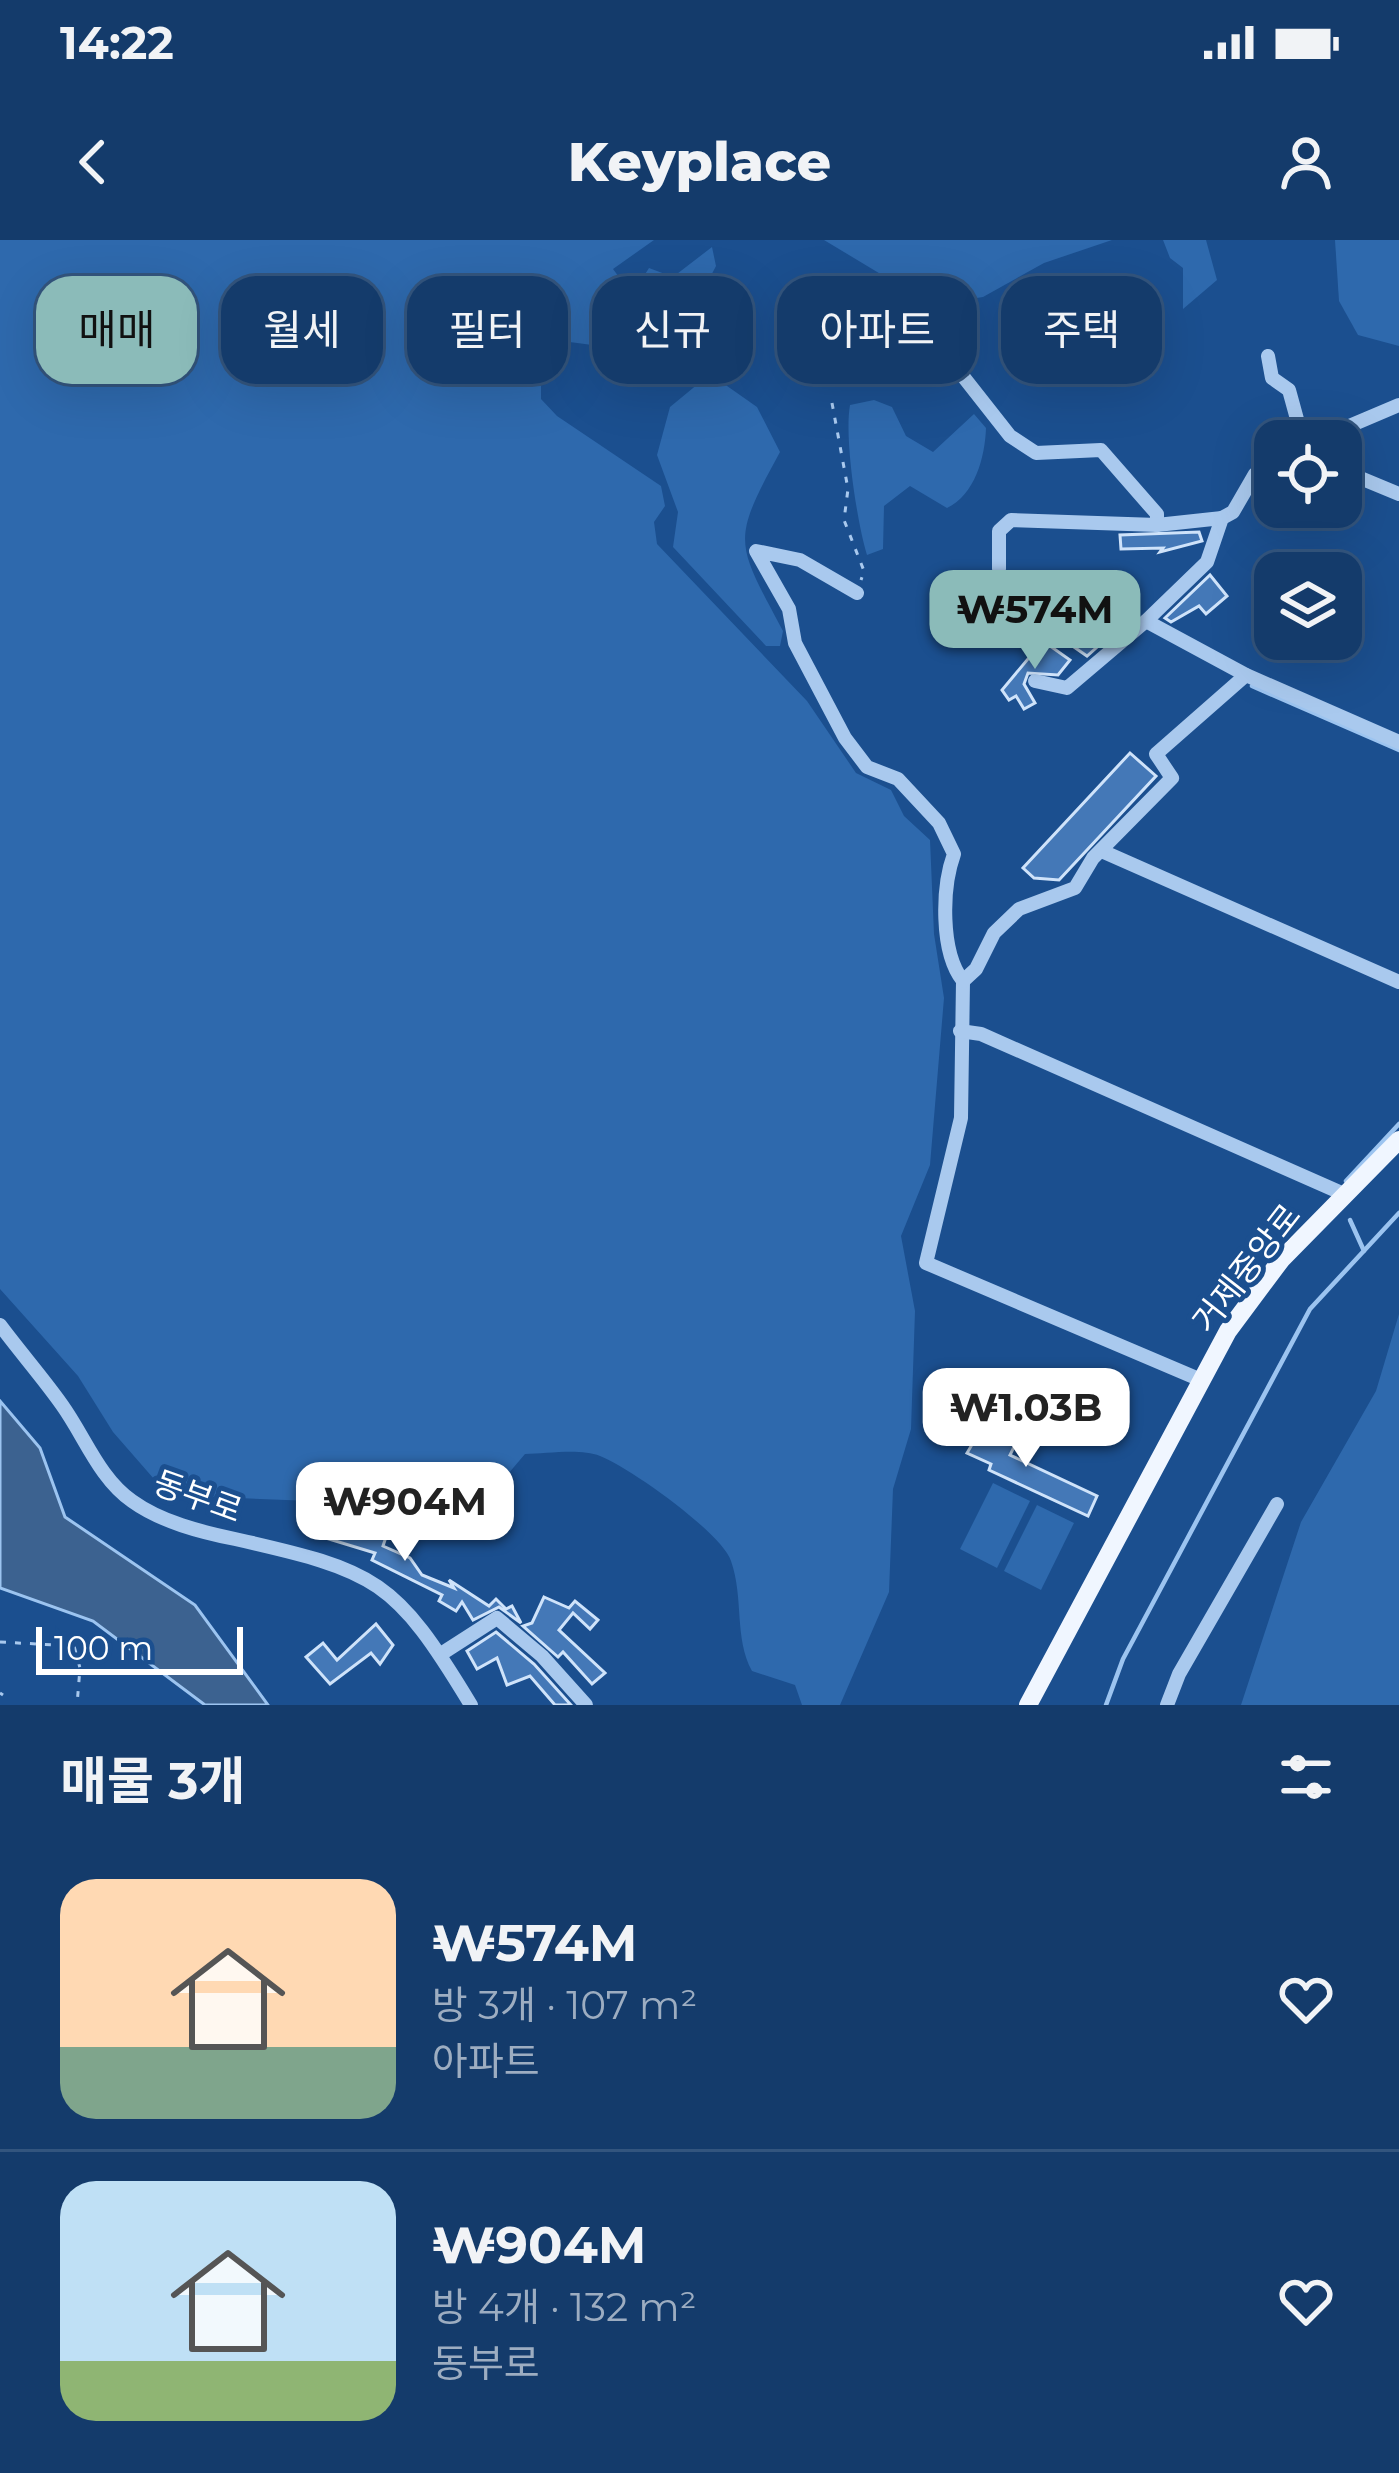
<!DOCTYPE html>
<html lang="ko">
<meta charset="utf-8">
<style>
body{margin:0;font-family:Montserrat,"Noto Sans KR",sans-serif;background:#214673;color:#f1f3f6;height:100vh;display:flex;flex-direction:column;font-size:45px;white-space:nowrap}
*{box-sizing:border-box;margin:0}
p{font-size:39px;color:#9dadc1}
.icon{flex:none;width:66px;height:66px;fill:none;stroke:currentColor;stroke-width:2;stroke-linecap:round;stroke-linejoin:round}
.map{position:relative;height:1465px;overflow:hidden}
.sheet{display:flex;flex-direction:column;background:#143b6b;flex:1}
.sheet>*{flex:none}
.banner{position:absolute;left:36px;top:36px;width:1329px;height:108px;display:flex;gap:24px}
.buttons{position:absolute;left:1254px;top:180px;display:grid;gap:24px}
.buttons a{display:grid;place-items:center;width:108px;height:108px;border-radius:24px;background:#143b6b;box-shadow:0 12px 48px #0002,0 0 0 3px #33557e;font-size:60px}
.scale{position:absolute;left:36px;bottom:30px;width:207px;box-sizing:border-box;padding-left:12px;border:6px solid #fff;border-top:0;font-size:33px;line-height:42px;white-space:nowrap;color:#fff;-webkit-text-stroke:9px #1b4f8f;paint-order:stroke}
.price{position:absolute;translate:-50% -102px;padding:0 27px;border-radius:24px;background:#fff;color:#222;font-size:39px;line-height:78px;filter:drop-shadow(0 3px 6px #0008)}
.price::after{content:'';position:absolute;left:50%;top:72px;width:36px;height:27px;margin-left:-18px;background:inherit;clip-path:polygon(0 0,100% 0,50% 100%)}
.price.selected{background:#8bbbb9;color:#111}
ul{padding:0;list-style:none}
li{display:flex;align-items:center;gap:36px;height:300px;padding:0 60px}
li+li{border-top:3px solid #33557e}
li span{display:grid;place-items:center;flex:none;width:336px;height:240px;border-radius:36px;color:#555}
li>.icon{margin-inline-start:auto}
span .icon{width:144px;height:144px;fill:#fffc;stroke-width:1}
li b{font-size:51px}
h2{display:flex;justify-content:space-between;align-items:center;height:144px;padding:0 60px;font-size:51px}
.tag{padding:0 42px;border-radius:36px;background:#143b6b;box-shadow:0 12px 48px #0002,0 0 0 3px #33557e;font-size:42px;line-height:108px}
.tag.selected{background:#8bbbb9;color:#111}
.status{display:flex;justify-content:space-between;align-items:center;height:84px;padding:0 60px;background:#143b6b;direction:ltr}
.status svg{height:33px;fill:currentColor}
header{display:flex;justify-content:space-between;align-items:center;height:156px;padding:0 60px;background:#143b6b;font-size:54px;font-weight:800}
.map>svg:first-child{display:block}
.green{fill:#2e69ad}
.water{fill:#3c6290;stroke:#9cc4f0;stroke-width:3}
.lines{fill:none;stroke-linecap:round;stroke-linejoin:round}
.stream{stroke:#9cc4f0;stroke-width:4.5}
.building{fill:#4478b7;stroke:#cfe3fa;stroke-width:3}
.path{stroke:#a9c9ee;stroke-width:3;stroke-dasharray:6 9;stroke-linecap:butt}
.minor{stroke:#a9c9ee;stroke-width:14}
.major{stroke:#f0f6ff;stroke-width:18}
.labels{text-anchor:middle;stroke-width:10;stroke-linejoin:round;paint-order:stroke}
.street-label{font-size:33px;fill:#fff;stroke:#1b4f8f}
</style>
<div class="status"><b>14:22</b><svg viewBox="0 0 49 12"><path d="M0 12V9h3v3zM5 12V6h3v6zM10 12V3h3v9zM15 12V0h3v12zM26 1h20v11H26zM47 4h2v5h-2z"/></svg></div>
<header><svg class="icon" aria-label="back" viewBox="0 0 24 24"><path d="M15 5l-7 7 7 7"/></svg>Keyplace<svg class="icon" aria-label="person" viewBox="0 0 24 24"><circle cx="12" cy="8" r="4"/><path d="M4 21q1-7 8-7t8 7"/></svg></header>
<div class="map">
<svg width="1399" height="1465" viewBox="0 0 1399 1465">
<rect width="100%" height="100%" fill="#1b4f8f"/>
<!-- green -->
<g class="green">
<path d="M0 0H654L613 29 659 91 650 107 630 110 562 101 541 131V159L557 176 661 246 665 266 654 282 657 304 807 461 856 533 891 550 904 576 930 600 934 694 944 758 930 925 901 996 915 1071 911 1189 893 1249 889 1352 840 1465H802L795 1445 752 1431C734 1398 744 1358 731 1321 722 1293 629 1227 600 1216 580 1208 546 1214 525 1214L490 1255 413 1279 362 1263 213 1257 154 1239 113 1192 78 1136 0 1049Z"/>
<polygon points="824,0 1112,0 1044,23 983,57 932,65"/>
<polygon points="1163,0 1206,0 1217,40 1183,69 1183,28 1170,18"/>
<polygon points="1335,0 1399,0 1399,106 1358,95 1339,61"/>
<polygon points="712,7 716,26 704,49 683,57 654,55 642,39 649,28 673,37"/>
<path d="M710 134 757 167 780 212C731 302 735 301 783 391L780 406H766L673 307 678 272 657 215 670 167Z"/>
<path d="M874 160 892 167 906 196 933 212 974 174 986 188C985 217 975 255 947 268L910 246 884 266 883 309 867 315C857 282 844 198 850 165Z"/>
<polygon points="1399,1074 1399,1465 1241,1465 1301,1282 1376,1151"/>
<polygon points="993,1243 1030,1261 997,1328 960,1309"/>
<polygon points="1037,1265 1074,1283 1041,1350 1004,1331"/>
</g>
<!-- water -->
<polygon class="water" points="0,1161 40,1208 65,1277 195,1365 268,1465 205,1465 93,1381 0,1348"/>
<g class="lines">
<!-- stream -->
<g class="stream">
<polyline points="1252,446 1399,510"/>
<polyline points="1346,941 1399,884"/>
<polyline points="1350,980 1364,1011"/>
<polyline points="1106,1465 1123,1419 1310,1069 1399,973"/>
</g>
</g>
<!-- building -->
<g class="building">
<polygon points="1016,53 1130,55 1129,83 1016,82"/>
<polygon points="900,60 903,73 838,86 836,74"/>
<polygon points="1199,292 1202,301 1160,312 1163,308 1121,309 1120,295"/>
<polygon points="1210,335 1227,356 1206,374 1199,366 1171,382 1165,378"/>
<polygon points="1104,359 1119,370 1099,396 1105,400 1087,416 1074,407"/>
<polygon points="1043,401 1070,420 1058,435 1028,433 1024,444 1035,463 1024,469 1016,456 1009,460 1002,450"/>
<polygon points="1130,513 1156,536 1059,640 1034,638 1023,628"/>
<polygon points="992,1171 1001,1176 992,1194 1015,1205 1010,1215 1097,1256 1088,1276 989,1230 991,1224 967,1213"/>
<polygon points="371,1273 392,1279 383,1306 410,1318 422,1335 454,1348 449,1340 489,1366 496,1359 506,1369 512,1366 521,1383 499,1367 473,1380 462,1362 456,1371 439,1361 442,1355 372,1320 375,1313 319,1296 325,1278 364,1293"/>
<polygon points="544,1357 569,1368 575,1361 598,1380 590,1389 573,1373 559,1390 605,1433 592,1444 563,1412 558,1417 523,1386 532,1383"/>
<polygon points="376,1384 393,1405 380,1424 371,1413 330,1444 306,1417 323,1403 337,1420"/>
<polygon points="496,1392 534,1424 571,1465 555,1465 530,1436 507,1445 497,1418 477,1429 467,1411"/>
</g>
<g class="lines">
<!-- path -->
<g class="path">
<polyline points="832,163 848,249 844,280 864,331 861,340"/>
<polyline points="0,1402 74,1406 80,1428 77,1465"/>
<polyline points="0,1453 3,1455"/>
</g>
<!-- minor -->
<g class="minor">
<polyline points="952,105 951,121 1010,196 1036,213 1101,210 1157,274 1157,285"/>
<polyline points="1268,116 1272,138 1289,150 1303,201"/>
<polyline points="1314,201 1399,165"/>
<polyline points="1275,219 1255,234 1233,272 1222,278 1207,322 1146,381 1246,435 1399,502"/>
<polyline points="1341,230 1399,254"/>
<polyline points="999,329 999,291 1011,280 1157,285 1222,278"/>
<path d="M857 353 800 320 756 311 789 369 795 403 845 498 867 527 898 539 939 583 954 614C942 647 940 712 963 741L961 878 926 1023 1201 1140"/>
<polyline points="1035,441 1067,448 1146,381"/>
<polyline points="1104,612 1399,742"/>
<polyline points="963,741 976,729 994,693 1019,669 1075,648 1093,618 1172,538 1156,514 1246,435"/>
<polyline points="960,791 981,794 1346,955"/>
<path d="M0 1085C20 1112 43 1138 62 1165 85 1197 99 1238 132 1261 161 1282 201 1292 235 1299 377 1331 395 1339 471 1465"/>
<polyline points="441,1414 497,1378 542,1416 586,1465"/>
<polyline points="1167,1465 1179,1434 1277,1264"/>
</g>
<!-- major -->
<polyline class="major" points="1028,1465 1228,1091 1281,1020 1399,900"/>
</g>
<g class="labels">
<!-- street labels -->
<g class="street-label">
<text transform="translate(1246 1028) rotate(-52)" y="12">거제중앙로</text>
<text transform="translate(198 1256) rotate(20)" y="12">동부로</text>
</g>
</g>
</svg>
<div class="buttons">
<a><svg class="icon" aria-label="locate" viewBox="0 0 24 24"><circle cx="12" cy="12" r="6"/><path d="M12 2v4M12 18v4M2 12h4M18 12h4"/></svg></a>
<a><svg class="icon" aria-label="layers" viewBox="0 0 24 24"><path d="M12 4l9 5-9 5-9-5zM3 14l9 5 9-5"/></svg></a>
</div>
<div class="scale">100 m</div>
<b class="price selected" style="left:1035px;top:432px">₩574M</b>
<b class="price" style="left:1026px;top:1230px">₩1.03B</b>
<b class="price" style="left:405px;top:1324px">₩904M</b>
<div class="banner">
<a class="tag selected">매매</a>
<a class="tag">월세</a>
<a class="tag">필터</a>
<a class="tag">신규</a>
<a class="tag">아파트</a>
<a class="tag">주택</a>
</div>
</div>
<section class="sheet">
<h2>매물 3개<svg class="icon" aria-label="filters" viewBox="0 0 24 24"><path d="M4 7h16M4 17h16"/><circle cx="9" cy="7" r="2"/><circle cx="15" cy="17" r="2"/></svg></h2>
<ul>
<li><span style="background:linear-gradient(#ffd9b3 70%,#7fa58c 0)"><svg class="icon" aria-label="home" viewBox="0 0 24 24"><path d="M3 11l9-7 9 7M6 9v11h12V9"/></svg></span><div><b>₩574M</b><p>방 3개 · 107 m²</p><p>아파트</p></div><svg class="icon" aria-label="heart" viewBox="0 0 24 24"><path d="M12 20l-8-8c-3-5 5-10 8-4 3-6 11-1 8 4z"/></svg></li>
<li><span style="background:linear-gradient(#bfe0f5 75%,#8fb573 0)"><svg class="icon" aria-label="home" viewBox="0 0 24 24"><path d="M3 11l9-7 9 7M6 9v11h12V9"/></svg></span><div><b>₩904M</b><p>방 4개 · 132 m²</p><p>동부로</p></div><svg class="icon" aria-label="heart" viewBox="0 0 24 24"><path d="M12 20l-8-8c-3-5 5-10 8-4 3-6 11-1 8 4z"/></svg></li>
</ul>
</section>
